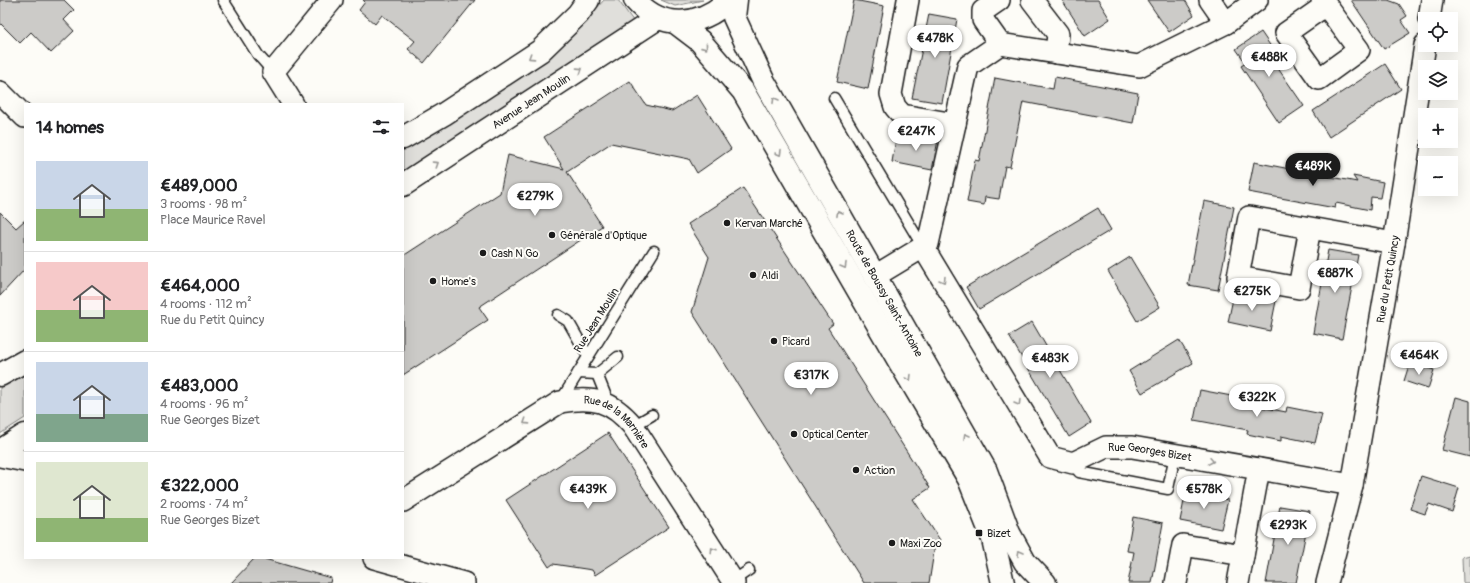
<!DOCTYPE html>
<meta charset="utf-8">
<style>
body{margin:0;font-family:Pangolin,sans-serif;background:#f6f6f6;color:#202124;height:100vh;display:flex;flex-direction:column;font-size:15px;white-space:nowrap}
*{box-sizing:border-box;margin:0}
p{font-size:13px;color:#757577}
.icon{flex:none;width:22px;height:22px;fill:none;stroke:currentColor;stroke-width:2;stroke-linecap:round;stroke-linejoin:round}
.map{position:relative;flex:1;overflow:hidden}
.drawer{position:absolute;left:24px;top:103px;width:380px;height:456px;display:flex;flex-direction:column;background:#fff;border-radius:0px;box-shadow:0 4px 16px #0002}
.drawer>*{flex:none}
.tools{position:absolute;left:1418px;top:12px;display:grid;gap:8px}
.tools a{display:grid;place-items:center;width:40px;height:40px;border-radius:0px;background:#fff;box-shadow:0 4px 16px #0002;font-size:20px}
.price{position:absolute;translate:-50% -34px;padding:0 9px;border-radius:14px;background:#fff;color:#222;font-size:13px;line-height:26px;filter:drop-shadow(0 1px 2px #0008)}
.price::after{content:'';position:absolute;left:50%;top:24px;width:12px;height:9px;margin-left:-6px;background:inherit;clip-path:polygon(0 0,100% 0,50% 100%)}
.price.current{background:#1c1c1c;color:#fff}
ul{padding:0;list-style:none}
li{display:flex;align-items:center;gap:12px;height:100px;padding:0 12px}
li+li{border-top:1px solid #e0e0e0}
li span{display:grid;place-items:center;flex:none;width:112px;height:80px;border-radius:0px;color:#555}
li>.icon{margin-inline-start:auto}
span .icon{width:48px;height:48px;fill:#fffc;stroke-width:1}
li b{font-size:17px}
h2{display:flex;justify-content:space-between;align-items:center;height:48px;padding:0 12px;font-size:17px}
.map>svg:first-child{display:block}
.green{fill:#e0dfdb;stroke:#7e7e7c}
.building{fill:#cccbc8;stroke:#1c1c1c}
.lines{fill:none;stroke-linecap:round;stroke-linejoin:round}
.service-casing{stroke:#1c1c1c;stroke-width:13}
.minor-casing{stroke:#1c1c1c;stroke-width:24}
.secondary-casing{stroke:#1c1c1c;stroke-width:25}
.service{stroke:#fdfcf7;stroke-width:10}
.minor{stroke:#fdfcf7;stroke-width:21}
.secondary{stroke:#fdfcf7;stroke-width:22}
.oneway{stroke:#989794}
.poi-dot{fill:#1c1c1c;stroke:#fdfcf7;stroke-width:1.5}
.labels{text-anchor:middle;stroke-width:4;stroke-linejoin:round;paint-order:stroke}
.street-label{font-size:11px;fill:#1c1c1c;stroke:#fdfcf7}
.poi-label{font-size:11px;fill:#1c1c1c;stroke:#fdfcf7;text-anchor:start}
</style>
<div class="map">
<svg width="1470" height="583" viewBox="0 0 1470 583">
<rect width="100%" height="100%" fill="#fdfcf7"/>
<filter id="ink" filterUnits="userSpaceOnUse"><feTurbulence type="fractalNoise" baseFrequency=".025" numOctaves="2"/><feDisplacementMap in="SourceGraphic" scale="8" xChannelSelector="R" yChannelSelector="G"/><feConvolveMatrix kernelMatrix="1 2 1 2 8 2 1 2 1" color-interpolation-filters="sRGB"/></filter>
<g filter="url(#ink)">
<!-- green -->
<g class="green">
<polygon points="604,0 618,0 634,22 403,174 403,150 498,91 586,20"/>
<polygon points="661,0 703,0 675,6"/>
<polygon points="25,374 25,418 0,434 0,388"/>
<polygon points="1470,555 1470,583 1463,583 1462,557"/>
</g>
<!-- building -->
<g class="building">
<polygon points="0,0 64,0 74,10 64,20 74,31 51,53 31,32 20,43 0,23"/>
<polygon points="363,0 475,0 424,63 408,49 415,41 382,15 375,24 359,10 365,2"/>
<polygon points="854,0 884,6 868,89 837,82"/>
<polygon points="1062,0 1098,0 1110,19 1085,36"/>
<polygon points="1147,0 1185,0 1194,15 1169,32"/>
<polygon points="1351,0 1388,0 1399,4 1407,16 1401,20 1410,33 1384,49"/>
<polygon points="929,14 957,19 942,103 912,98"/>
<polygon points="1261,32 1280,60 1275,64 1304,106 1279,123 1241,66 1246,63 1236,49"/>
<polygon points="1385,64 1401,89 1329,137 1313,111"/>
<polygon points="1055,77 1138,93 1133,123 1023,102 1010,167 1005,166 999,199 985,197 984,205 967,202 975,160 979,161 995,78 1053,89"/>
<polygon points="630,81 646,105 672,111 697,95 731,149 697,173 689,159 611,143 567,172 602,226 479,307 488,320 403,375 403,256 500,193 508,155 564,169 544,137"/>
<polygon points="906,134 938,140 932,170 892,162 896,139 904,141"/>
<polygon points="1254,162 1357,182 1353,176 1383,182 1380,198 1371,197 1370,210 1336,203 1335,208 1248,192"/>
<polygon points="743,188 833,324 828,328 930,488 913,499 940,540 935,545 929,583 864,583 692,312 709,257 688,224"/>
<polygon points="1204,201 1234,207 1218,290 1188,285"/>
<polygon points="1098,208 1111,230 979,309 966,287"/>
<polygon points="0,212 16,228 25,220 25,269 0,296"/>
<polygon points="1328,250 1358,255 1342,339 1313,333"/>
<polygon points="1130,257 1160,307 1137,321 1108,271"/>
<polygon points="1234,294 1276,301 1270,331 1228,322"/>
<polygon points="1032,322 1091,423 1069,437 1009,336"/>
<polygon points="1179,340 1193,363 1142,393 1129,371"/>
<polygon points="1410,362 1434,370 1428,389 1404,381"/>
<polygon points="1200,390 1242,398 1241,403 1286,412 1287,407 1322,414 1315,443 1281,436 1281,441 1247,434 1248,430 1194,420"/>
<polygon points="1456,397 1470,401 1470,457 1442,450"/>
<polygon points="608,433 669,527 595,575 592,570 553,564 549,567 506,500"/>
<polygon points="1421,476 1459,488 1452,512 1429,504 1425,514 1410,509"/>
<polygon points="1186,491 1228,500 1221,529 1180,521"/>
<polygon points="1280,506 1310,511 1296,583 1266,583"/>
<polygon points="1133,517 1163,523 1152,583 1128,583 1134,552 1127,551"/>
<polygon points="255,558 261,558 331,578 330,583 231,583"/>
</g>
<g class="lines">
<defs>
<g id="service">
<polyline points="223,0 258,55 273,72"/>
<polyline points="834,98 923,247"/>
<polyline points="558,315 568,321 588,356"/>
<polyline points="578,373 597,374 618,357"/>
<polyline points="597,374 609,404"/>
<polyline points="560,402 654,251"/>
<polyline points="633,426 652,415"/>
<polyline points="1073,463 1079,472 1168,489 1175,455"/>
<polyline points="733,581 749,570"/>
</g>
<g id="minor">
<polyline points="908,0 891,94 895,107 902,115 955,124"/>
<polyline points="999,0 983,11 983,20 1000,44"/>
<polyline points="1032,0 1058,34 1056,53"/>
<polyline points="1210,0 1226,23"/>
<polyline points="1322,0 1326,5 1359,50 1319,79 1286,33 1326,5"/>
<polyline points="1429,19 1432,0"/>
<polyline points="0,92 25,117"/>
<polyline points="293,104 273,72 332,0"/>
<polyline points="1310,228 1299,288 1238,277 1249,217 1394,243"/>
<path id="s1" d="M923 247 1050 457 1073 463 1106 447H1132L1352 485"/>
<polyline points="875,276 928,244 968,66 1000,44 1139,66 1226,23 1257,0"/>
<polyline points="0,456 25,461"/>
<path id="s2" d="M403 501 560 402C593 396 611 400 633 426L734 583"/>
<polyline points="374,558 464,583"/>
<polyline points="1176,583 1183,545 1243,555"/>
<polyline points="1238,583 1259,469"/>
<path id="s3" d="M1327 583 1352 485 1394 243 1425 45"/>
</g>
<g id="secondary">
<path d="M635 0C662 31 700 27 729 0"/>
<path id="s4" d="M736 0 734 17 763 80 986 471 1009 533 1025 562 1045 583"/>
<polyline points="675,22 700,41 743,91 899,361 969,479 993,539 1003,583"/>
<polyline points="403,138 444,114 540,51 578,14 588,0"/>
<path id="s5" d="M403 185 658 18"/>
<polyline points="0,375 25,361"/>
<polyline points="0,451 25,435"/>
</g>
</defs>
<!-- service casing -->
<use href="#service" class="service-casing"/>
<!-- minor casing -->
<use href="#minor" class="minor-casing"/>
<!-- secondary casing -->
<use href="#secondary" class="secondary-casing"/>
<!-- service -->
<use href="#service" class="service"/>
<!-- minor -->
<use href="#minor" class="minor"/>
<!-- secondary -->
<use href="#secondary" class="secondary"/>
</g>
<!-- one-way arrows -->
<defs><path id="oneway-chevron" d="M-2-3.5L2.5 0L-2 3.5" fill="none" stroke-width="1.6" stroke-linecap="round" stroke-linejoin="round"/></defs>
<g class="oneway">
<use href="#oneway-chevron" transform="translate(705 47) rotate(51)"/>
<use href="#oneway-chevron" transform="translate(531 57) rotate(147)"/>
<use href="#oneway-chevron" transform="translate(580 70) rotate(-33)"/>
<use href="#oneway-chevron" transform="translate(775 100) rotate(-120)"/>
<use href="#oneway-chevron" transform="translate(779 153) rotate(60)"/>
<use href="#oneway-chevron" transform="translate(436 164) rotate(-33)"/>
<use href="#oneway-chevron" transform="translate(839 213) rotate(-119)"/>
<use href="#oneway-chevron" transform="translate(844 266) rotate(60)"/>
<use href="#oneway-chevron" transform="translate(943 280) rotate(59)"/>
<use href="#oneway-chevron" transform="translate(909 378) rotate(59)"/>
<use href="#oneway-chevron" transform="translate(1018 403) rotate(59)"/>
<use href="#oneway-chevron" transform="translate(526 422) rotate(147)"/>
<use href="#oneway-chevron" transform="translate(966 436) rotate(-120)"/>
<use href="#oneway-chevron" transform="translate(1211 461) rotate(10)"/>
<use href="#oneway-chevron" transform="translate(713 550) rotate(-123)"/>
<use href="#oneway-chevron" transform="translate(1020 553) rotate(-119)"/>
</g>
</g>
<!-- markers -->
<g class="poi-dot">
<circle cx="727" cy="223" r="4"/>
<circle cx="552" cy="235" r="4"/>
<circle cx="483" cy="253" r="4"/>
<circle cx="753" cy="275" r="4"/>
<circle cx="433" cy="281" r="4"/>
<circle cx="774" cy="341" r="4"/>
<circle cx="794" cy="434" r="4"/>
<circle cx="856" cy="470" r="4"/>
<rect x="975" y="529" width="8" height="8" rx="2"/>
<circle cx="892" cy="543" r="4"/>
</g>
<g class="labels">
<!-- street labels -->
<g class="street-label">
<text dy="4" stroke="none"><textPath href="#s5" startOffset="153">Avenue Jean Moulin</textPath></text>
<text dy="4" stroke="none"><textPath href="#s3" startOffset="310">Rue du Petit Quincy</textPath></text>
<text dy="4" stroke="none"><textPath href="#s4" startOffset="332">Route de Boussy Saint-Antoine</textPath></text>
<text transform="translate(596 320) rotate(-58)" y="4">Rue Jean Moulin</text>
<text dy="4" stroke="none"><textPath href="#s2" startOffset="251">Rue de la Marnière</textPath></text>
<text dy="4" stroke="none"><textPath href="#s1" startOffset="350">Rue Georges Bizet</textPath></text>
</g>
<!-- poi labels -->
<g class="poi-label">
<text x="735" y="227">Kervan Marché</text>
<text x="560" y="239">Générale d'Optique</text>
<text x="491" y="257">Cash N Go</text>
<text x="761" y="279">Aldi</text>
<text x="441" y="285">Home's</text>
<text x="782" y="345">Picard</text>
<text x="802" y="438">Optical Center</text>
<text x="864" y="474">Action</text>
<text x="987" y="537">Bizet</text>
<text x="900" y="547">Maxi Zoo</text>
</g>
</g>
</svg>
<div class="tools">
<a><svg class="icon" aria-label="locate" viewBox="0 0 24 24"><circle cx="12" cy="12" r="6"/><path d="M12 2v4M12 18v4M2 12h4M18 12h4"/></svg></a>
<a><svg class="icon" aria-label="layers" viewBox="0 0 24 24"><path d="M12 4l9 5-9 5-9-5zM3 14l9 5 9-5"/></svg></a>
<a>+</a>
<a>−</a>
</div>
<b class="price" style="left:935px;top:59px">€478K</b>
<b class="price" style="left:1269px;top:78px">€488K</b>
<b class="price" style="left:916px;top:152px">€247K</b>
<b class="price current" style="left:1313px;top:187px">€489K</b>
<b class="price" style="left:535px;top:217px">€279K</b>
<b class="price" style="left:1335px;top:294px">€887K</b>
<b class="price" style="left:1252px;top:312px">€275K</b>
<b class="price" style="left:1419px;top:376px">€464K</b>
<b class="price" style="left:1050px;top:379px">€483K</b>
<b class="price" style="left:811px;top:396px">€317K</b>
<b class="price" style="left:1257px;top:418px">€322K</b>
<b class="price" style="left:588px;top:510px">€439K</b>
<b class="price" style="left:1204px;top:510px">€578K</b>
<b class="price" style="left:1288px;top:546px">€293K</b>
<section class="drawer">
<h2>14 homes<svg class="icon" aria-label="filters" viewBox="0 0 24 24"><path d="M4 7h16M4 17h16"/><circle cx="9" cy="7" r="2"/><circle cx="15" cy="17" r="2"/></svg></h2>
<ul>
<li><span style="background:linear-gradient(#c9d6e8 60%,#8fb573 0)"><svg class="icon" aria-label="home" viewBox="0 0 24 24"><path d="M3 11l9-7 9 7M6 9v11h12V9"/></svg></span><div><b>€489,000</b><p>3 rooms · 98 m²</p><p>Place Maurice Ravel</p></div></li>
<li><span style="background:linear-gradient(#f6c9c9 60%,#8fb573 0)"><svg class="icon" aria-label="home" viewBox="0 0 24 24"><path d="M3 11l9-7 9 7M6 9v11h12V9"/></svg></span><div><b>€464,000</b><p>4 rooms · 112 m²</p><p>Rue du Petit Quincy</p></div></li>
<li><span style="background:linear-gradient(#c9d6e8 65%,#7fa58c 0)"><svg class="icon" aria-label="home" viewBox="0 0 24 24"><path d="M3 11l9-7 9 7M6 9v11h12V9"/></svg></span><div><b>€483,000</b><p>4 rooms · 96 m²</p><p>Rue Georges Bizet</p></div></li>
<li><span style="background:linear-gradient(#dfe7d0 70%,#8fb573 0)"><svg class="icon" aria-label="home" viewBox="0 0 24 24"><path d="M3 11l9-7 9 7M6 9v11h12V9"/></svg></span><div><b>€322,000</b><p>2 rooms · 74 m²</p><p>Rue Georges Bizet</p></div></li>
</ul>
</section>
</div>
